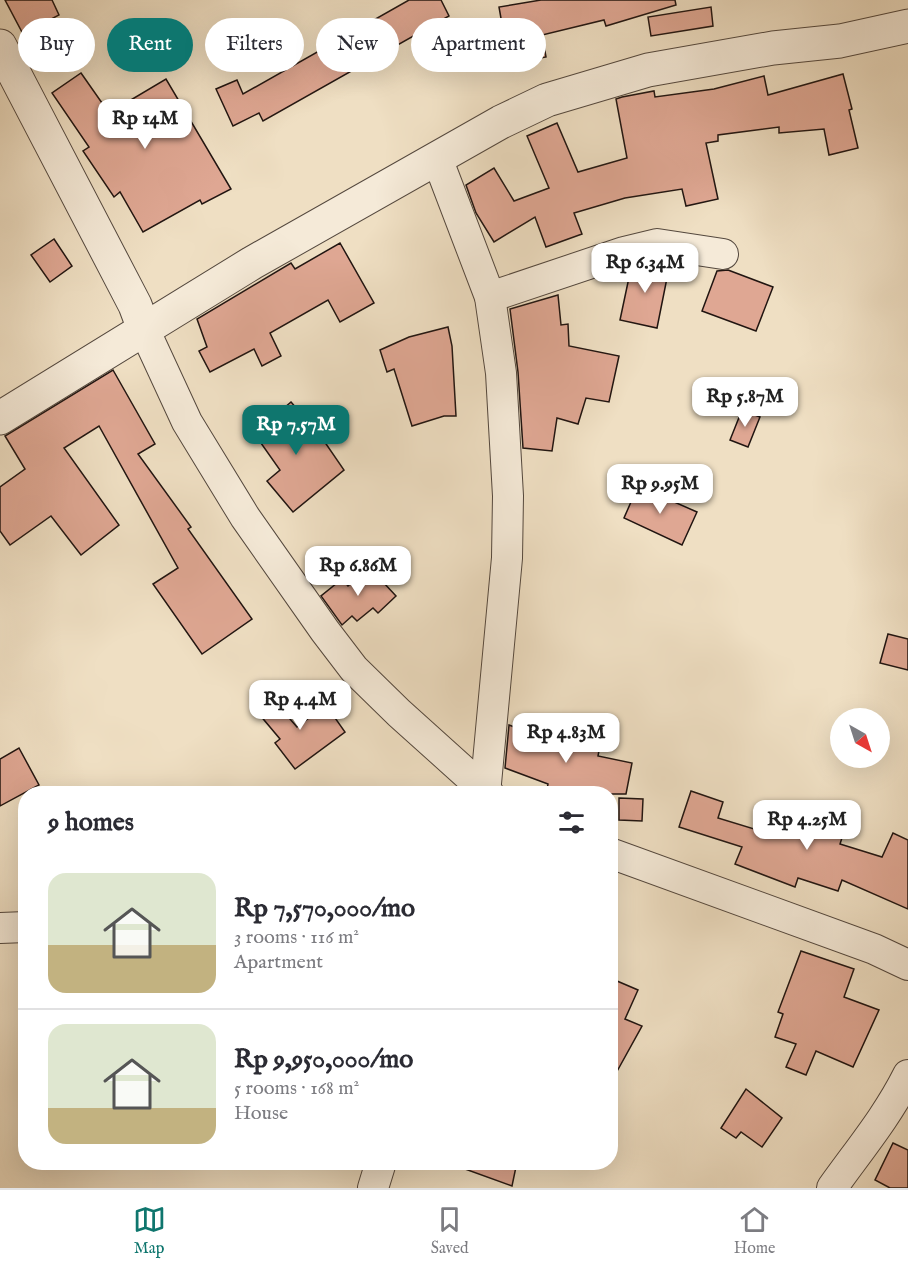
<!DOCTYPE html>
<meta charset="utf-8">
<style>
body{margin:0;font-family:"IM FELL English",serif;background:#f7f7f7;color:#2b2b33;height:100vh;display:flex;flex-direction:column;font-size:22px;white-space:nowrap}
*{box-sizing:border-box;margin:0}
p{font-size:20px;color:#7c7c81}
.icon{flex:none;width:33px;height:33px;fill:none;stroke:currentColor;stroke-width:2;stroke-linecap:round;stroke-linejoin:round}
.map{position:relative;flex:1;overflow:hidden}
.side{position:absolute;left:18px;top:786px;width:600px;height:384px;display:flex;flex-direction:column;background:#fff;border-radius:24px;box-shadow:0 6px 24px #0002}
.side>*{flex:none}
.banner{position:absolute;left:18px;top:18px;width:600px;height:54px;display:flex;gap:12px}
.needle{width:39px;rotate:141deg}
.controls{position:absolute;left:830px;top:708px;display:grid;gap:12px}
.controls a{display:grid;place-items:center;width:60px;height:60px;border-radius:50%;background:#fff;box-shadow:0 6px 24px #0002;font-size:30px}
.price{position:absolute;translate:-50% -51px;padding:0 14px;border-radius:12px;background:#fff;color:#222;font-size:20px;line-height:39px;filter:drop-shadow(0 2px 3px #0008)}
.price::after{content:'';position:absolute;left:50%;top:36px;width:18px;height:14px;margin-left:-9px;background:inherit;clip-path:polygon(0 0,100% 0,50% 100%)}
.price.selected{background:#0f766e;color:#fff}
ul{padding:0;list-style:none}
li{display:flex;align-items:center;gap:18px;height:150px;padding:0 30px}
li+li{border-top:2px solid #e1e1e2}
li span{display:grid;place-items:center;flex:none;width:168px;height:120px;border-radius:18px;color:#555}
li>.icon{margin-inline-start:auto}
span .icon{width:72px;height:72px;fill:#fffc;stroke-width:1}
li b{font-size:26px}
h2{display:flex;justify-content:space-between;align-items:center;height:72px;padding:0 30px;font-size:26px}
.pill{padding:0 21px;border-radius:27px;background:#fff;box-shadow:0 6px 24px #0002;font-size:21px;line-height:54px}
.pill.selected{background:#0f766e;color:#fff}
.menu{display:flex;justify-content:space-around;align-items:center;height:84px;border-top:2px solid #e1e1e2;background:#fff;font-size:16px;color:#7c7c81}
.menu a{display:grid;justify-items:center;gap:3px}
.menu .selected{color:#0f766e}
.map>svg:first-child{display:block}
.building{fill:#dfa793;stroke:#211511;stroke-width:1.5}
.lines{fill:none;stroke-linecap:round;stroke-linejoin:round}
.minor-casing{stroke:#54483e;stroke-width:32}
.tertiary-casing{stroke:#54483e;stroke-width:35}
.minor{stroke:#f5ead8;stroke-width:30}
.tertiary{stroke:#f5ead8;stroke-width:33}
</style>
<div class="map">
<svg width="908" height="1188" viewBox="0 0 908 1188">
<rect width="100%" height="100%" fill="#efdfc3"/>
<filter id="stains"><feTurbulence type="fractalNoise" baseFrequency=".00333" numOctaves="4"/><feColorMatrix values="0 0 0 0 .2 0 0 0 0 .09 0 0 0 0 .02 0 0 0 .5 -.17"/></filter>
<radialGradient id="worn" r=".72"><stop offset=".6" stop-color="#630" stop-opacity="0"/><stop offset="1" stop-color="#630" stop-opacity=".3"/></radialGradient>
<!-- building -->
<g class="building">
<polygon points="5,0 52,0 59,15 23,34"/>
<polygon points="409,0 441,0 449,16 263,121 259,113 233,126 216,89 237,80 243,94"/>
<polygon points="541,0 675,0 676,5 606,26 604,20 542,35 546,57 509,64 499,7"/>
<polygon points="711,7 713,26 651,36 648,17"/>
<polygon points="81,73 109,113 166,79 231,189 202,204 200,200 143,232 120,192 114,197 83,151 89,147 52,93"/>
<polygon points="843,74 852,109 849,110 858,148 829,155 824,129 779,133 779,127 718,135 718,141 706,143 718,199 686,206 682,189 625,198 574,213 582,234 546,247 535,217 494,242 476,213 466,185 494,168 514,201 549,188 527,136 557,123 578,172 627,158 616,99 622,97 654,91 655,97 714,89 764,76 768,95"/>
<polygon points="54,239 72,266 50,282 31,255"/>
<polygon points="340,243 374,303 340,322 328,300 270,333 281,356 262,366 254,349 210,372 199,351 207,347 197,319 291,263 295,269"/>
<polygon points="658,262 670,263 657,328 620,320 631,268"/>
<polygon points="728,270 773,287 756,331 702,311 717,271"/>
<polygon points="558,295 561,325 568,324 569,346 619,356 609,402 586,398 578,424 557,418 552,451 523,448 518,372 510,309"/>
<polygon points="448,327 452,346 456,416 444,416 412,426 394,369 387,372 380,350 409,337"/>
<polygon points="113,370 155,444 138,454 191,527 188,529 252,619 202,654 153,584 178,568 99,426 64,448 119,525 81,555 51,516 10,545 0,531 0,487 25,469 5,436"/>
<polygon points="291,402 322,438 344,470 293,512 267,481 280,470 249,426 266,414 270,420"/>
<polygon points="742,410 760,417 748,447 730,440"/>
<polygon points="638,486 697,512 682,545 624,518"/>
<polygon points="369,567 396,596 378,613 373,608 357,621 352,616 342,625 321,596 342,579 348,586"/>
<polygon points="888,634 908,639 908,670 880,663"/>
<polygon points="269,695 297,727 326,705 345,732 295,769 275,743 280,739 254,708"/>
<polygon points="509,725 557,743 559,731 601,740 598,756 632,763 626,794 546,794 548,784 505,768"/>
<polygon points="19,748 39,785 0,806 0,759"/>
<polygon points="691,791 723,802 718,818 784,838 788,815 805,818 808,807 848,819 840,844 882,857 893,833 908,840 908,909 842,880 838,891 798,878 795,887 735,864 742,847 679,827"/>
<polygon points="619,798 643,799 642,821 619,820"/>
<polygon points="801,951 854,969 844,997 879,1010 853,1067 816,1051 806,1075 786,1067 796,1044 775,1037 783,1014 778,1012"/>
<polygon points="610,978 638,990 625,1019 642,1026 610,1084"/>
<polygon points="746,1089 782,1118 762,1147 741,1132 736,1138 721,1128"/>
<polygon points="893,1143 908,1150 908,1188 890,1188 875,1180"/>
<polygon points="455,1162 517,1162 512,1186 454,1165"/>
</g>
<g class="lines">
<defs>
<g id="minor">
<polyline points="437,158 490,297 501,373 508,496 507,558 485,794"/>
<polyline points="490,297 624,252 657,244 723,254"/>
<polyline points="144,329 187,422 245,517 325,631 354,669 399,713 489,794"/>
<polyline points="610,853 874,949 908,965"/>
<polyline points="0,928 26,927"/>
<polyline points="373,1188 381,1162"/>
<path d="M832 1188C859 1150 887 1117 908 1075"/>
</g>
<g id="tertiary">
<polyline points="0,46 135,305 144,329"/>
<polyline points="0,418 252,263 501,122 547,100 648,70 773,48 840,41 908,26"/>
</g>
</defs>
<!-- minor casing -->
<use href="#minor" class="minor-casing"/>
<!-- tertiary casing -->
<use href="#tertiary" class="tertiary-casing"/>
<!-- minor -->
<use href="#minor" class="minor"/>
<!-- tertiary -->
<use href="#tertiary" class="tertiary"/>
</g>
<rect width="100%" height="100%" filter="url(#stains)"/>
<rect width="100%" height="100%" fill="url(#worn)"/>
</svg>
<div class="controls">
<a><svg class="needle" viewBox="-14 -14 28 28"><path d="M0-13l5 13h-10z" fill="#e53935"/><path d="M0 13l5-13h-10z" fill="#7c7c81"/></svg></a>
</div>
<b class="price" style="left:145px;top:150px">Rp 14M</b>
<b class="price" style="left:645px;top:294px">Rp 6.34M</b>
<b class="price" style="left:745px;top:428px">Rp 5.87M</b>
<b class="price selected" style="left:296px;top:456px">Rp 7.57M</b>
<b class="price" style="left:660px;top:515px">Rp 9.95M</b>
<b class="price" style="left:358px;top:597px">Rp 6.86M</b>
<b class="price" style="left:300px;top:731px">Rp 4.4M</b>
<b class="price" style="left:566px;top:764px">Rp 4.83M</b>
<b class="price" style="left:807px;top:851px">Rp 4.25M</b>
<div class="banner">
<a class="pill">Buy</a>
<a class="pill selected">Rent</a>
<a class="pill">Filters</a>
<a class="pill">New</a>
<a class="pill">Apartment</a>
</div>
<section class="side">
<h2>9 homes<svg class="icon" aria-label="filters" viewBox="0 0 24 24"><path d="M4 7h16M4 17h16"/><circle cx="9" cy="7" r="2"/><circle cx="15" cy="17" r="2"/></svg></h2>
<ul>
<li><span style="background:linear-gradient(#dfe7d0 60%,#c2b280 0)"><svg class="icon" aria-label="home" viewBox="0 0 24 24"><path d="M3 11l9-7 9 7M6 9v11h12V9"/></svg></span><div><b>Rp 7,570,000/mo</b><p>3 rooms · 116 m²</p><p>Apartment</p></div></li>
<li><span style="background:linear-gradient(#dfe7d0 70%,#c2b280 0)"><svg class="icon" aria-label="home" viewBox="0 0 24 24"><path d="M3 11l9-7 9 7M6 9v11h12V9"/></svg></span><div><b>Rp 9,950,000/mo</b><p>5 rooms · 168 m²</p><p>House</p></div></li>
</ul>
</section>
</div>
<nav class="menu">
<a class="selected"><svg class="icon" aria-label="map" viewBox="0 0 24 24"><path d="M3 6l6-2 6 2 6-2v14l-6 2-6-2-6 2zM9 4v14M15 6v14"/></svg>Map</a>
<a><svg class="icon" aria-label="saved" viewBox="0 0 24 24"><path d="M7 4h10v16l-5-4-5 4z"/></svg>Saved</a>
<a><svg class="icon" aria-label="home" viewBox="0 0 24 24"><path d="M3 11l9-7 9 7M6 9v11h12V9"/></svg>Home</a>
</nav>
